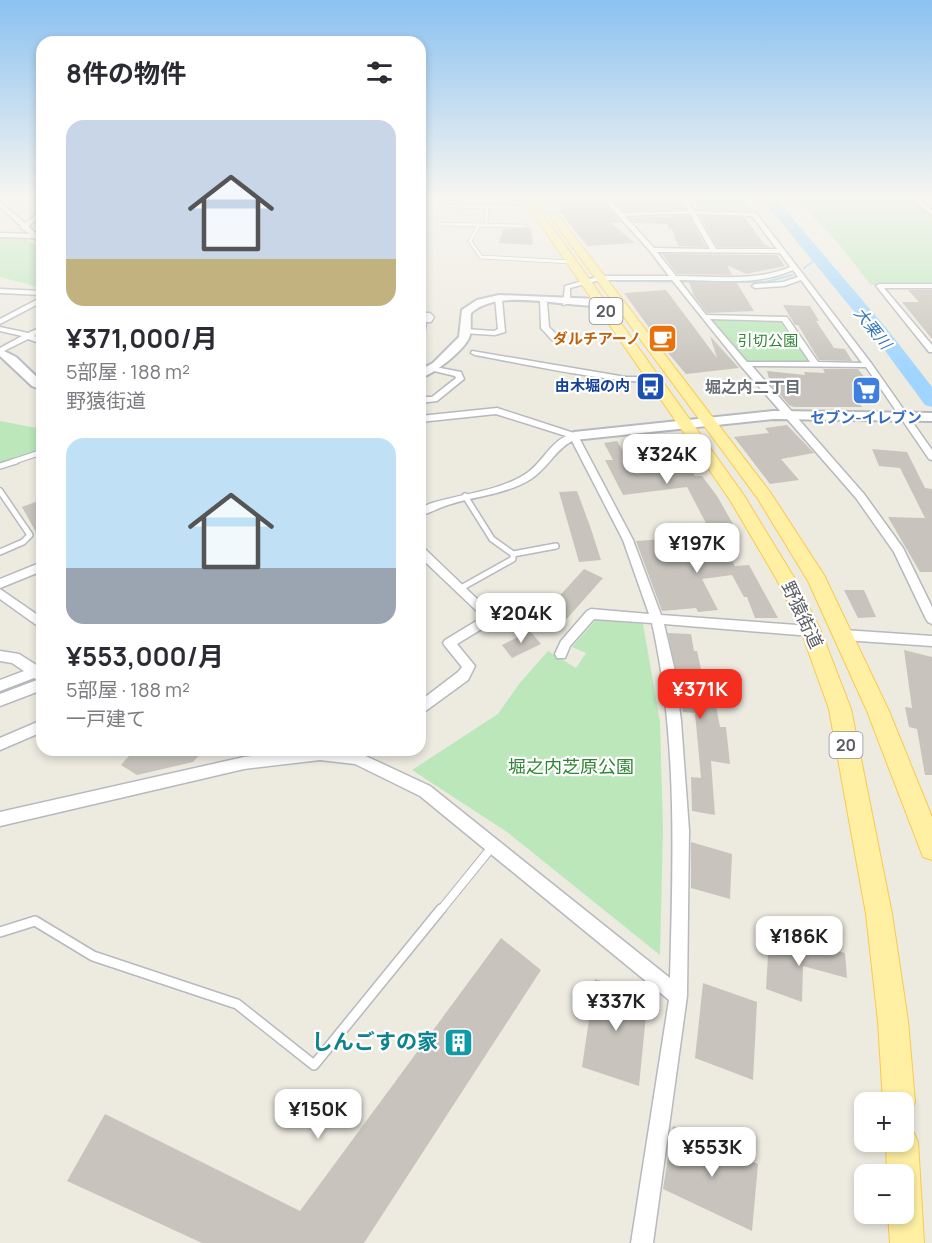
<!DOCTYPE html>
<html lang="ja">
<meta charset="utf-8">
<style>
body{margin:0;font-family:Manrope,"Noto Sans JP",sans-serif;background:#f7f7f7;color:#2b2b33;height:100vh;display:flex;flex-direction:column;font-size:22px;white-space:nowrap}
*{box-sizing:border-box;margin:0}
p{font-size:20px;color:#7c7c81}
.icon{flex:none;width:33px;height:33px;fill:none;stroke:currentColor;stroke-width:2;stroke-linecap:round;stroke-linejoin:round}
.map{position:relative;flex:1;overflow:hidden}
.drawer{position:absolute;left:36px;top:36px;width:390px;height:720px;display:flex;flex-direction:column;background:#fff;border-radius:18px;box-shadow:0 3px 9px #0003}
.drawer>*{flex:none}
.controls{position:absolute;left:854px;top:1092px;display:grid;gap:12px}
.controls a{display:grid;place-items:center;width:60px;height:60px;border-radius:12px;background:#fff;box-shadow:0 3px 9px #0003;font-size:30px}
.price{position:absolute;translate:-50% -51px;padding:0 14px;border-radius:12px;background:#fff;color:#222;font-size:20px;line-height:39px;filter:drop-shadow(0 2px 3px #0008)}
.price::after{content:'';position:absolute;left:50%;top:36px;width:18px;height:14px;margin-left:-9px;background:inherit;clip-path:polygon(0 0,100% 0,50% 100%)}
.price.on{background:#f52f1f;color:#fff}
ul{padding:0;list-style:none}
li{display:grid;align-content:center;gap:12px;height:318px;padding:0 30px}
li span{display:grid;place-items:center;height:186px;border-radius:18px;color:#555}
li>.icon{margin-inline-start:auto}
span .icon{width:108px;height:108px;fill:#fffc;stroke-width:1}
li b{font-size:26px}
h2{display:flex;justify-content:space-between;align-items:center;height:72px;padding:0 30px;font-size:26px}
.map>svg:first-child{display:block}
.green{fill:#bbe7ba}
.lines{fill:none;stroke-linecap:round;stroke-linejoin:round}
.stream{stroke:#9fd5ff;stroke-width:2}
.river{fill:#9fd5ff;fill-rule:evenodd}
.building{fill:#c8c4bd}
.lane-far4-casing{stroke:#b6b9be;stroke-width:4.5}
.lane-far3-casing{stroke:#b6b9be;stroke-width:7}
.lane-far2-casing{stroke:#b6b9be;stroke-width:8}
.lane-far1-casing{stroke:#b6b9be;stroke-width:10}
.lane-casing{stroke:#b6b9be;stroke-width:12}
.street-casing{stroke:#b6b9be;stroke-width:3}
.secondary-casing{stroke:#b6bac0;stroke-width:4}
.primary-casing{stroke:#fbc94c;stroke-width:2}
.lane-far4{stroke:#fff;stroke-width:3}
.lane-far3{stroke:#fff;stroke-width:4.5}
.lane-far2{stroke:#fff;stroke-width:5}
.lane-far1{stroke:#fff;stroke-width:8}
.lane{stroke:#fff;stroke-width:9}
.street{fill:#fff;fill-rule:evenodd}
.secondary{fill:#fff;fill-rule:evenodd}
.primary{fill:#fff0a4;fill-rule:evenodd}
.labels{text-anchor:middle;stroke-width:4.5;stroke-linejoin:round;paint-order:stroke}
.far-food-label{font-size:15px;font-weight:bold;fill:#c56008;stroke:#fff;text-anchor:end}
.far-park-label{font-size:15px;fill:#2e8532;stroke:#fff}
.far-transit-label{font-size:15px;font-weight:bold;fill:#164399;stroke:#fff;text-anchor:end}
.far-shop-label{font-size:15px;font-weight:bold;fill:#366cbe;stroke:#fff}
.shield{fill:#fff;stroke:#8b8e92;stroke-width:1.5}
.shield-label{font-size:16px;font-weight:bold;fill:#595d63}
.far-water-label{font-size:16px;font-style:italic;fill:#3675b8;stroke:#fff}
.far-neighbourhood-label{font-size:16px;font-weight:bold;fill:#6a6f75;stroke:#fff}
.street-label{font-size:18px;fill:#595d63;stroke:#fff}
.park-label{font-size:18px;fill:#2e8532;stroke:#fff}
.near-culture-label{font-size:21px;font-weight:bold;fill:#0d838f;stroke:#fff;text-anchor:end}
</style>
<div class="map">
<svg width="932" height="1243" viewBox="0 0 932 1243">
<rect width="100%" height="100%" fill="#edeae0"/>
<!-- green -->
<g class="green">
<polygon points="694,199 745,199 753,210 700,210"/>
<polygon points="796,199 912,199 932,216 932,285 871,285 838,243"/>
<polygon points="0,237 25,238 31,243 42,246 42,285 34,286 0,277"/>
<polygon points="717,319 780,321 809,362 746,361 713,322"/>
<polygon points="0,421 42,429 42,449 0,463"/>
<polygon points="596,620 643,624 660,722 663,828 660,955 507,832 412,770 498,714 519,684 548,651 576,668 586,653 572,647"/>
</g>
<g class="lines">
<!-- stream -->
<g class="stream">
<polyline points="804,268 818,258"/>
<polyline points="617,281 766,282 792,275"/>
</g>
<!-- river -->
<polygon class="river" points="762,199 776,199 887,329 932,387 932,407 925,405 875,337"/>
</g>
<!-- building -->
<g class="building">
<polygon points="573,199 601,199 621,223 611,223 635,243 587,246 558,209 563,209 558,200"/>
<polygon points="612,199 679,199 684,209 623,211"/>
<polygon points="689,216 706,247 678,246 672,229 669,229 667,224 634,223 630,218"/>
<polygon points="700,216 745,218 764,244 770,247 717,247"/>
<polygon points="531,228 533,245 499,243 503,229"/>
<polygon points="662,254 777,255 785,266 746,274 727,265 732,275 677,274"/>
<polygon points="689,282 737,283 754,311 707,313 694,296"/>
<polygon points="666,290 717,358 710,336 739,368 686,374 664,348 624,293"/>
<polygon points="908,290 932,290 932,339 902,302 919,302"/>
<polygon points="783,305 810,306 819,321 816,321 834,348 845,349 852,361 819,360 798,325 795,325"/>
<polygon points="823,369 858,369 879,396 855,396 862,407 794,407 789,405 770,383 767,371 805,375 804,372 825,373"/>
<polygon points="787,425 814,453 781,459 799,480 770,484 734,437 769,433 765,428"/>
<polygon points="617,441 636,474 669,470 671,474 692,471 695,476 702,476 717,496 733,524 708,527 687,487 623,495 605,460 613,460 604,443"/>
<polygon points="872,449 907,452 925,488 932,489 932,572 920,572 888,517 925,518 900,468 879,466"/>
<polygon points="577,491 590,526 601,560 579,562 559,492"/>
<polygon points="38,501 42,506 42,543 22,507"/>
<polygon points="718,535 735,566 749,565 778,618 755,618 747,597 744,597 732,575 702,579 718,610 698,612 696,608 662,611 636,541"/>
<polygon points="584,569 603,578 563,623 544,613"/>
<polygon points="844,590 864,590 876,617 858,618"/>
<polygon points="530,631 541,644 512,658 502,645"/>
<polygon points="668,633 691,634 694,651 697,651 707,696 714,696 720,727 726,727 730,764 711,761 715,815 692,811 691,777 701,778 695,713 683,712"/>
<polygon points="904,650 932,657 932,775 925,775 917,729 909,727 905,707 912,708"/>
<polygon points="134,750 204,750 193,762 137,775 121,765"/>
<polygon points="691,842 732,854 730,899 691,888"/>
<polygon points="501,938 541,970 364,1243 202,1243 67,1181 105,1114 300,1211"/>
<polygon points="769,939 816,955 816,945 845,953 847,978 803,966 802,1002 766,989"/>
<polygon points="595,979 648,995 639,1086 582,1067"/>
<polygon points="703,983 757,1002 753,1080 695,1058"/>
<polygon points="673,1126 758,1164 752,1231 663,1189"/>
</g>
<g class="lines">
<defs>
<g id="lane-far4">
<polyline points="449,206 534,208"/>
<polyline points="438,224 479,225 470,241 481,257 571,262"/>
<polyline points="479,225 525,226"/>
<polyline points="486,226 487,206"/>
</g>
<polyline id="lane-far3" points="12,462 42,452"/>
<g id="lane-far2">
<polyline points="0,466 16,461"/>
<polyline points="0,491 30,535 23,542 0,552"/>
<polyline points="513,554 556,546"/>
<polyline points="461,588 513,559 513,554 492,539 465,496"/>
</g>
<polyline id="lane-far1" points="440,911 492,847"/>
<polyline id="lane" points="0,932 35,921 93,956 237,1004 314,1065 441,909"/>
<g id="street">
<polygon points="420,199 426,199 420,208"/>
<path d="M603 199H609L622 213 688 211 681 199H687L694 211 756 213 871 363 932 450V460L929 459 866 367 752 366 864 494 903 548 932 607V624L928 622 926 619 894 552 856 498 741 366 672 280H600L570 288V303L563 305 565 286 600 276H669L650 251ZM665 214H690L710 249 654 248 625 216ZM696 214 752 216 777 249H716ZM657 252 780 253 790 267C756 282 713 276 676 276ZM793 270 798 277 783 282 755 284 752 286 755 288 784 286 801 280 862 363 818 362 787 317 706 315 679 280C716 280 759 286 793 270ZM710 319 782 321 810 362H747Z"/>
<polygon points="912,199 918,199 932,210 932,215"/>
<polygon points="0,202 25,223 42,211 42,216 28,226 42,239 42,244 34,238 0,237 0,233 30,234 21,228 21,226 0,207"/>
<polygon points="879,284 932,284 932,288 884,288 932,345 932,352 929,352 877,287 876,286"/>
<polygon points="0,289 42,291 42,295 0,293"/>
<polygon points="42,297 42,302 0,324 0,319"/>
<polygon points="495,297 502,299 505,332 495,335 462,333 461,331 465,329 494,331 498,329"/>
<polygon points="540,300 547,302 549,327 558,336 558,340 552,340 541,328"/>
<polygon points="420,313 430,313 434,317 431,322 426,322 424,335 420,337 420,318 426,318 420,317"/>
<polygon points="0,327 28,333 42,327 42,332 34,336 42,339 42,344 28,339 0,353 0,348 22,336 0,331"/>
<path d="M472 351 626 377H654L658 379C641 390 504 360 475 355L471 353Z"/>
<polygon points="430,366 461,372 464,379 437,401 420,403 420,397 432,397 456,378 455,376 430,370"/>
<path d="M497 408 577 434 633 540 661 615 811 626 815 628 817 631 815 634 811 636 664 624 674 667 681 721 689 830 687 996 653 1243H631L669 1000 420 796 355 764 320 760 244 769 0 826V812L244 757 301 750 357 752 430 786 670 978C673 860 678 739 652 623L594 619 570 646 565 658H557L555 654 561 641 587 611 591 609 649 614 623 540 572 441C555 450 547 469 531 479 507 494 477 496 451 504 440 507 430 513 420 516V509L429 504C460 494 496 492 524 475 541 465 548 445 566 436L496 414 420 422V416Z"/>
<polygon points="420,547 424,548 497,618 495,621 457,644 475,666 468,680 420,715 420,701 458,672 462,667 445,646 443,643 445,640 483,617 420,557"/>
<polygon points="42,562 42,571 0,588 0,579"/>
<polygon points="0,589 42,618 42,629 0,599"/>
<polygon points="844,630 932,636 932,646 844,640 840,638 838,635 840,632"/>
<polygon points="0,651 19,654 41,668 42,690 0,706 0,694 37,680 34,678 0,691 0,680 24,671 12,663 0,661"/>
<polygon points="42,720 42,732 0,750 0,738"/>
</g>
<g id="secondary">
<path d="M499 295 599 299 604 302C598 306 589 306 581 305 550 304 496 290 471 313 470 320 472 331 469 338 463 351 434 374 420 378V370L433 363 459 337 462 310 477 300Z"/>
<polygon points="0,349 16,357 42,382 42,390 32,386 0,356"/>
<polygon points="773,411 932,413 932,421 773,419 574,440 568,436 574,432"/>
</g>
<g id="primary">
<polygon points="523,199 532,199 743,494 795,579 821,631 851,709 892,914 908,1021 915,1102 910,1113 903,1116 903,1102 883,1102 878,1021 866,914 829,709 801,631 777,580 730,500"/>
<polygon points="551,214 557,214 770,492 824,575 889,711 932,817 932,860 923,857 867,711 808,581 758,499 551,218"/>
<polygon points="903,1126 913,1131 918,1142 924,1243 890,1243 888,1214 903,1214 903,1174 887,1174 886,1142 903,1142"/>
</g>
</defs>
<!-- lane-far4 casing -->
<use href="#lane-far4" class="lane-far4-casing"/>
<!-- lane-far3 casing -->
<use href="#lane-far3" class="lane-far3-casing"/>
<!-- lane-far2 casing -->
<use href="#lane-far2" class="lane-far2-casing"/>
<!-- lane-far1 casing -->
<use href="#lane-far1" class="lane-far1-casing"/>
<!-- lane casing -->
<use href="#lane" class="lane-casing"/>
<!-- street casing -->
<use href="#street" class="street-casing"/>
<!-- secondary casing -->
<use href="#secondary" class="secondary-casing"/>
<!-- primary casing -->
<use href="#primary" class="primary-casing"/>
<!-- lane-far4 -->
<use href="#lane-far4" class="lane-far4"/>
<!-- lane-far3 -->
<use href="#lane-far3" class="lane-far3"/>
<!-- lane-far2 -->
<use href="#lane-far2" class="lane-far2"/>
<!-- lane-far1 -->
<use href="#lane-far1" class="lane-far1"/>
<!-- lane -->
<use href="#lane" class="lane"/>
<!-- street -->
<use href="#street" class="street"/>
<!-- secondary -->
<use href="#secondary" class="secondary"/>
<!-- primary -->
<use href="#primary" class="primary"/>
</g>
<!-- sky -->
<linearGradient id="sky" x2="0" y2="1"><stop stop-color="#8bc1f1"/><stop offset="0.53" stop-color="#f7f6f1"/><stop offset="1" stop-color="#f7f6f1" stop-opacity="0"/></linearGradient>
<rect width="932" height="373" fill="url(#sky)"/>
<!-- icons -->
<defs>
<symbol id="cafe-square" viewBox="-11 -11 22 22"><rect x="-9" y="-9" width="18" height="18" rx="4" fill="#e8710a" stroke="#fff"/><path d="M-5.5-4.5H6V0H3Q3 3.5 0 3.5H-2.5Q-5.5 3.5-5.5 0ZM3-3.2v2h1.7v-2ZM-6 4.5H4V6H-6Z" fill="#fff"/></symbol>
<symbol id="bus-square" viewBox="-11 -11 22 22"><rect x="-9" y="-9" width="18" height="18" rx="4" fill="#1a4fb4" stroke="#fff"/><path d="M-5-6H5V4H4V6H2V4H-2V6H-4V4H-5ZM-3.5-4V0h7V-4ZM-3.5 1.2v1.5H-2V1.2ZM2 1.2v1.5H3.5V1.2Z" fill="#fff"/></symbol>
<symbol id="supermarket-square" viewBox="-11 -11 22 22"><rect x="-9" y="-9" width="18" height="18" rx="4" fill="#3f7fe0" stroke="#fff"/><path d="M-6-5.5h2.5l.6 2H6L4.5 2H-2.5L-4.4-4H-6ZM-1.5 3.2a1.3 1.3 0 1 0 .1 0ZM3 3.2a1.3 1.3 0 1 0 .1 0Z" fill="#fff"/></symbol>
<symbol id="building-square" viewBox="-11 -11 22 22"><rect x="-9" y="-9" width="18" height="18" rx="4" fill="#0f9aa8" stroke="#fff"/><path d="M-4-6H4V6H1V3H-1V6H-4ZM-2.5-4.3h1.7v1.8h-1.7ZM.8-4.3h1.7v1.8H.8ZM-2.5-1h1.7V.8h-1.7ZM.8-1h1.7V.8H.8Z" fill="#fff"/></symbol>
</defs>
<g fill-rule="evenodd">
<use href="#cafe-square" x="646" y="322" width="33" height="33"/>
<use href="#bus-square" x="634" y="370" width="33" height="33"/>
<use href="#supermarket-square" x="850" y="374" width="33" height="33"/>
<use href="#building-square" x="442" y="1026" width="33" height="33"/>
</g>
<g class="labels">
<!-- far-food labels -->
<g class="far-food-label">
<text x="641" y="344">ダルチアーノ</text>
</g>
<!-- far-park labels -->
<g class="far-park-label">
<text x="768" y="346">引切公園</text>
</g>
<!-- far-transit labels -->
<g class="far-transit-label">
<text x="630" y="391">由木堀の内</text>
</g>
<!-- far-shop labels -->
<g class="far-shop-label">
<text x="866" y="423">セブン-イレブン</text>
</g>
<!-- shield labels -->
<g class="shield">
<rect x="589.5" y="298" width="33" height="26" rx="4.5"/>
<rect x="829.5" y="732" width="33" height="26" rx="4.5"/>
</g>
<g class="shield-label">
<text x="606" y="317">20</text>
<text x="846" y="751">20</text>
</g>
<!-- far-water labels -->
<g class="far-water-label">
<text transform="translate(873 328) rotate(51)" y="6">大栗川</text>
</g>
<!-- far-neighbourhood labels -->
<g class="far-neighbourhood-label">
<text x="753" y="393">堀之内二丁目</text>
</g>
<!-- street labels -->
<g class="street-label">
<text transform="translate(802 615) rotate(65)" y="6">野猿街道</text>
</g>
<!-- park labels -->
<g class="park-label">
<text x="571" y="773">堀之内芝原公園</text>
</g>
<!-- near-culture labels -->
<g class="near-culture-label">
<text x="438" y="1049">しんごすの家</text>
</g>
</g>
</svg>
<div class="controls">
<a>+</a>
<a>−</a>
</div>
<b class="price" style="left:667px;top:485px">¥324K</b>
<b class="price" style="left:697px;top:574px">¥197K</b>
<b class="price" style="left:521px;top:644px">¥204K</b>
<b class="price on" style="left:700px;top:720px">¥371K</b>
<b class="price" style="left:799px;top:967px">¥186K</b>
<b class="price" style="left:616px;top:1032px">¥337K</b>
<b class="price" style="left:318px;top:1140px">¥150K</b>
<b class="price" style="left:712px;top:1178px">¥553K</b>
<section class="drawer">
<h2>8件の物件<svg class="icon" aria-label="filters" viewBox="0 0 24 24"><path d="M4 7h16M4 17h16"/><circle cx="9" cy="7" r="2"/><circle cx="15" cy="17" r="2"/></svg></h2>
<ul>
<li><span style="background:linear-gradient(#c9d6e8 75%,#c2b280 0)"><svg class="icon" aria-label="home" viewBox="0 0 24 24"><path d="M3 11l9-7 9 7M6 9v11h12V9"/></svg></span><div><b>¥371,000/月</b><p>5部屋 · 188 m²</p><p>野猿街道</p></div></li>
<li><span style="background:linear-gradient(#bfe0f5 70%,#9aa5b1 0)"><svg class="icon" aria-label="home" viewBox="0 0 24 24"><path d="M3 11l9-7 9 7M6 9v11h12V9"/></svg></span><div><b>¥553,000/月</b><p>5部屋 · 188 m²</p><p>一戸建て</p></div></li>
</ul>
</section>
</div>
